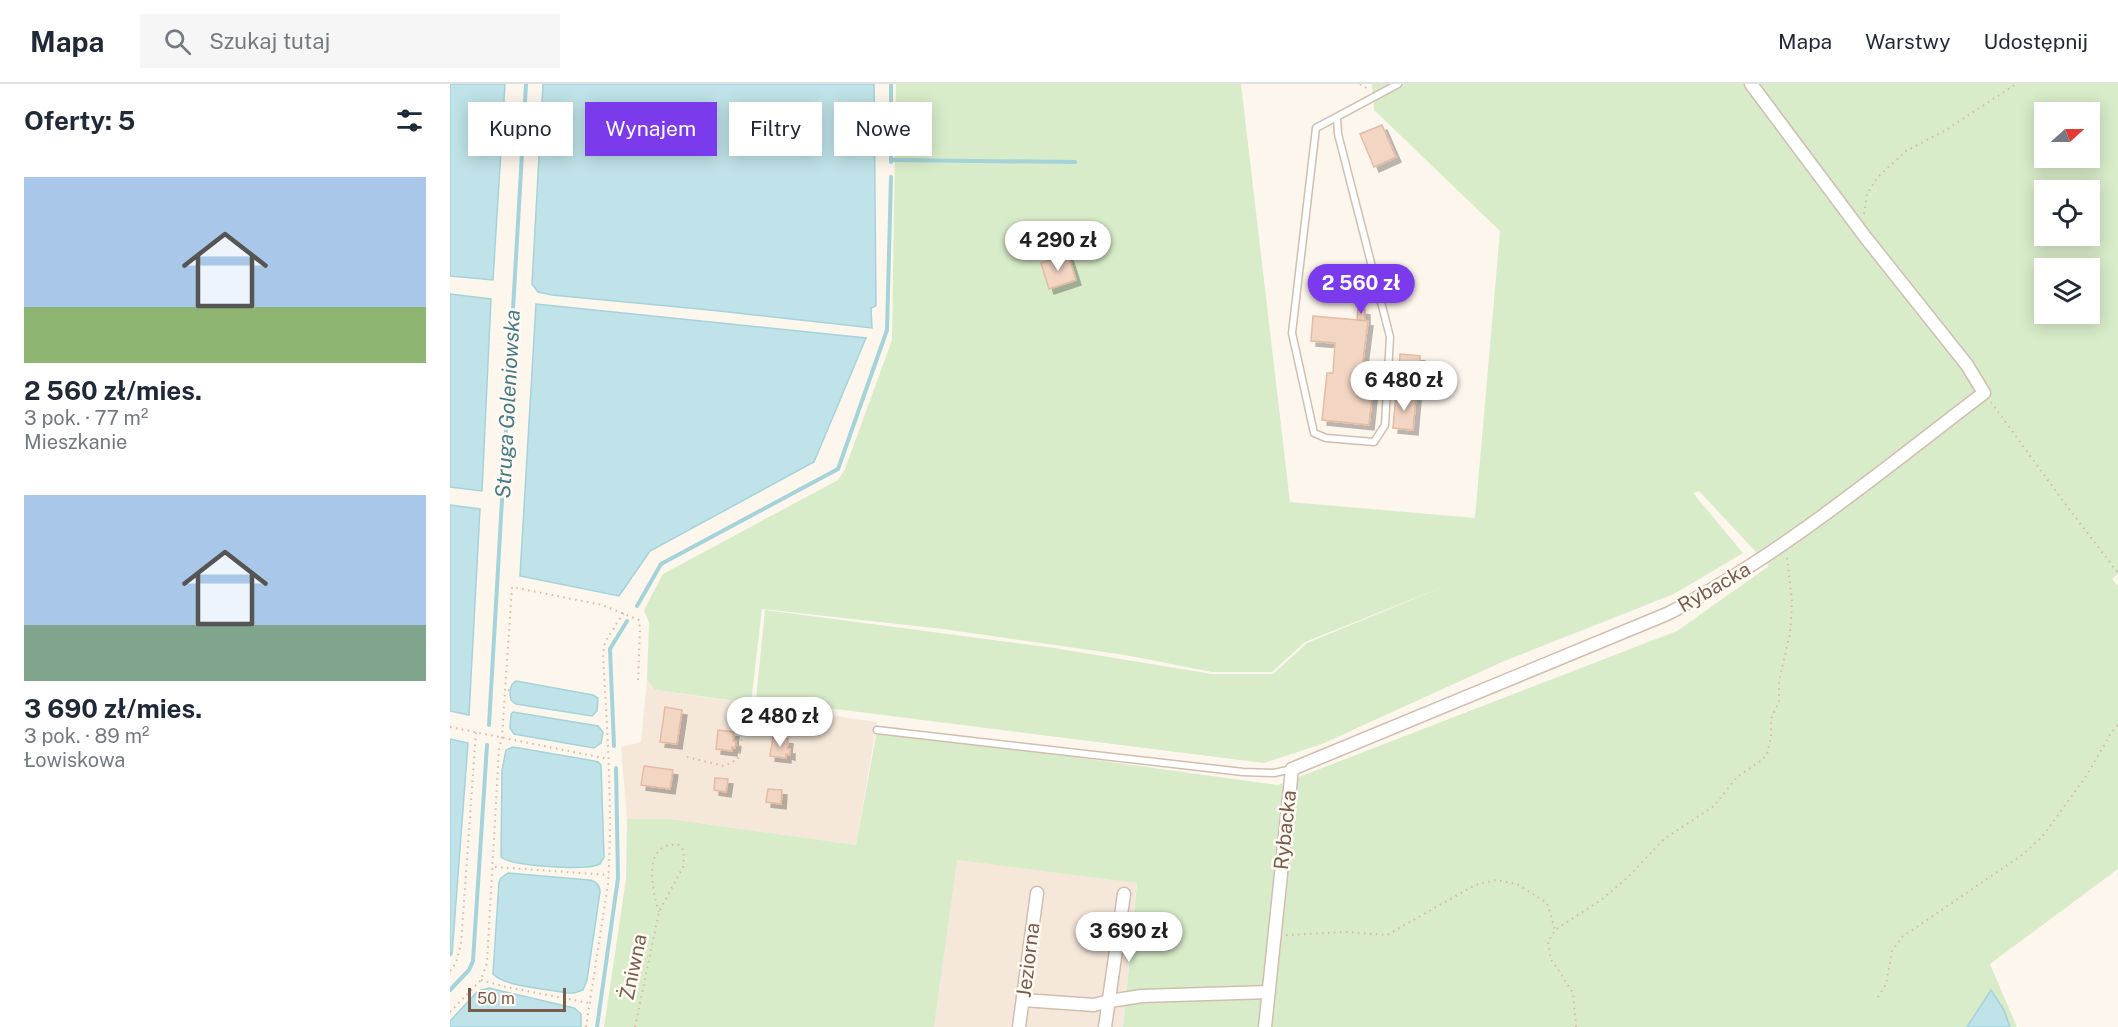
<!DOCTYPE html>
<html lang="pl">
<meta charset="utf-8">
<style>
body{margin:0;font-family:"Public Sans",sans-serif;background:#f6f6f7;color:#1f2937;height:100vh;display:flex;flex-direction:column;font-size:22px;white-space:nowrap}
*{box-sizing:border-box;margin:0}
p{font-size:20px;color:#747a83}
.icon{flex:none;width:33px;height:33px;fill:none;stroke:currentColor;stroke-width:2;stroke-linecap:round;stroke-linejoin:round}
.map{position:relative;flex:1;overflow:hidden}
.sheet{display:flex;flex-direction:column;background:#fff;width:450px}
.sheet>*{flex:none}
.banner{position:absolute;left:18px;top:18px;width:570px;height:54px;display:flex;gap:12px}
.needle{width:39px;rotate:69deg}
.controls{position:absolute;left:1584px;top:18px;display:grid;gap:12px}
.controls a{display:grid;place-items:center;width:66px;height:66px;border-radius:0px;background:#fff;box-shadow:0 3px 15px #0003;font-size:30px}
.scale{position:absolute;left:18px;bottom:15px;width:98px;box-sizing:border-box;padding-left:6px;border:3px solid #7a5c4d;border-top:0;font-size:16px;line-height:21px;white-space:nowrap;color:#7a5c4d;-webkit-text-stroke:4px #fffaf3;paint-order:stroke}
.price{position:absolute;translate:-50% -51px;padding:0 14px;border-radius:21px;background:#fff;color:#222;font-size:20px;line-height:39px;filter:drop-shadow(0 2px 3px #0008)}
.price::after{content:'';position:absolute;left:50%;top:36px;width:18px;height:14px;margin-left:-9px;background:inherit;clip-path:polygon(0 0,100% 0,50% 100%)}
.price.on{background:#7c3aed;color:#fff}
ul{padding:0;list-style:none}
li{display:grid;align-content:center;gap:12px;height:318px;padding:0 24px}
li span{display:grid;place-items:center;height:186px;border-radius:0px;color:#555}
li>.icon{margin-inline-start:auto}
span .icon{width:108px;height:108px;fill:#fffc;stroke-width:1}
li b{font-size:26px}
h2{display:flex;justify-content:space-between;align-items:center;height:72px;padding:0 24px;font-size:26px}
.tag{padding:0 21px;border-radius:0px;background:#fff;box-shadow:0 3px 15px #0003;font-size:21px;line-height:54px}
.tag.on{background:#7c3aed;color:#fff}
header{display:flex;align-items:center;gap:36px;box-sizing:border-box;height:84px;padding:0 30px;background:#fff;border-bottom:2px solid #e0e1e3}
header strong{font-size:28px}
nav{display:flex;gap:33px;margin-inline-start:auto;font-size:21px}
.search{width:420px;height:54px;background:#f6f6f7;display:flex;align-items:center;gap:15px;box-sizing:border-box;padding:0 21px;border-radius:0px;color:#747a83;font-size:22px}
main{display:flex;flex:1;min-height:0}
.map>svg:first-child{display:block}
.residential{fill:#f5e8da}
.green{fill:#d8ecc9;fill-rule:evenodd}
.water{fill:#bfe3e8;stroke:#a5d3da;stroke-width:1.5}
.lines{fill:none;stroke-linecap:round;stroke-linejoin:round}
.stream{stroke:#a5d3da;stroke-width:4}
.building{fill:#f3d5c3;stroke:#e6bba3;stroke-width:1.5;filter:url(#shadow)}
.lane-casing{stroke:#d1beb0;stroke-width:9}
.street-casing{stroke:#d1beb0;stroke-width:15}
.path{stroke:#d9b8a5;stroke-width:2;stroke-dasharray:1.5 4.5;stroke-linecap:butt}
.lane{stroke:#fff;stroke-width:6}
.street{stroke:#fff;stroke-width:12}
.labels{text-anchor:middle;stroke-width:5;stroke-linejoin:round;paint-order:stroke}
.street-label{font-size:20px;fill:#7a5c4d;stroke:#fffaf3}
.water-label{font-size:21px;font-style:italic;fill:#437c86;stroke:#fffaf3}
</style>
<header>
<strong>Mapa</strong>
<div class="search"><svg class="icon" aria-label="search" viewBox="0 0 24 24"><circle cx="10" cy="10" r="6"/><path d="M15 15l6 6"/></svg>Szukaj tutaj</div>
<nav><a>Mapa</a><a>Warstwy</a><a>Udostępnij</a></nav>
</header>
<main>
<section class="sheet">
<h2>Oferty: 5<svg class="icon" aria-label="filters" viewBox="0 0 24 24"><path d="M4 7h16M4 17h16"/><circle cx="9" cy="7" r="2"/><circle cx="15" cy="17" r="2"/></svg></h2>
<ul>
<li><span style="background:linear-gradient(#a9c7e8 70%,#8fb573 0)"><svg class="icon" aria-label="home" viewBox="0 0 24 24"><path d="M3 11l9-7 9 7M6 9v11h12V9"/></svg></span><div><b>2 560 zł/mies.</b><p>3 pok. · 77 m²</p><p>Mieszkanie</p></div></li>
<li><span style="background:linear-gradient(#a9c7e8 70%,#7fa58c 0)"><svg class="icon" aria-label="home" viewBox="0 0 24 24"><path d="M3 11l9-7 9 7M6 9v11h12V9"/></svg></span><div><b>3 690 zł/mies.</b><p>3 pok. · 89 m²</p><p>Łowiskowa</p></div></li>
</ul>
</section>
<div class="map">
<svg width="1668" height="943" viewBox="0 0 1668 943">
<defs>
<filter id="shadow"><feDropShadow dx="5" dy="5" stdDeviation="0" flood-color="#0004"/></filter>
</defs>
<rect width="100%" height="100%" fill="#fdf6ec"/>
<!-- residential -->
<g class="residential">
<polygon points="197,596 205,606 427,638 406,761 220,735 177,735 171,663 191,658"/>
<polygon points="506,776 687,798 673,943 484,943"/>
</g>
<!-- green -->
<path class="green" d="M446 0H791L840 418 1025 434 1050 147 924 26 922 0H1668V490L1662 495 1668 502V785L1540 880 1567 943H673L687 799 507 776 484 943H154L176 795 177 735H220L406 761 427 646 828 701 1227 547 1319 482 1249 407 1243 409 1293 469 1224 510 1052 578 872 660 814 679 306 615 315 526 604 564 762 590H823L857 559 1005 498 855 558 822 588H762L675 571 493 545 312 525 301 619 205 606 197 596 199 539 194 526 213 490 388 396 395 385 442 256ZM1594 28H1640V74H1594ZM1594 106H1640V152H1594ZM1594 184H1640V230H1594Z"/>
<!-- water -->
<g class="water">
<polygon points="0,0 55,0 43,196 0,192"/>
<polygon points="93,0 424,0 426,222 421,224 422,244 260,226 102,211 88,208 82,200"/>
<polygon points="0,210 41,215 32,407 0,403"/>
<polygon points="86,220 416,254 364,378 200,467 169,512 70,492"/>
<polygon points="0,421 30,425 19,631 0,627"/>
<path d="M66 597 143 611 148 614 147 627 142 632 66 620 61 616C59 608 59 601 66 597Z"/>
<polygon points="63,628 148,642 153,648 151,659 144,664 64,650 60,644 61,630"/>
<polygon points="0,655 18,659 2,870 0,872"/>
<path d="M63 663 139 676 148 678 151 681 154 773 150 780C136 787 62 782 51 773L52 686 56 666Z"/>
<path d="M58 789 139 796C145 797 150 800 150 808L137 896 133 906 124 909H117C99 905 55 903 43 890L49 798 51 794Z"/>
<polygon points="39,904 124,924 131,930 131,943 0,943 0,937 28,907"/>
<polygon points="1541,906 1554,926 1560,943 1517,943"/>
</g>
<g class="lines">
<!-- stream -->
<g class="stream">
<polyline points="441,76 625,78"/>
<polyline points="441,78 441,0"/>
<polyline points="187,522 211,480 388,385 437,246 441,93"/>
<polyline points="39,641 76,0"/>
<polyline points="164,662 160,565 177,537"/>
<polyline points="0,906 19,886 23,877 37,661"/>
<polyline points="147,943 168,794 166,684"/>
</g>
</g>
<!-- building -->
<g class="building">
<polygon points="932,41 946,73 924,83 910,50"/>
<polygon points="618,171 626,196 599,205 591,179"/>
<polygon points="908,225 915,226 915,237 907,236"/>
<polygon points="863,232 918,237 911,292 924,293 919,341 872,336 877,289 883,289 885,259 861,257"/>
<polygon points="950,270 970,272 969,284 949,282"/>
<polygon points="946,310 966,312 963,346 943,344"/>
<polygon points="215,623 232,626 227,660 210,658"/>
<polygon points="268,646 284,648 283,657 286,658 285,664 282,663 282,667 266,665"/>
<polygon points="323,653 338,655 337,665 340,665 340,671 336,670 336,674 320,672"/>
<polygon points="194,682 223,686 220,705 191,701"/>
<polygon points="265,694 278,695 276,708 264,706"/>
<polygon points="318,705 332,706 331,720 316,718"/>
</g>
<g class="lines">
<defs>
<g id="lane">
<polyline points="887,33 888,50 940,253 935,341 924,358 876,354 864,349 842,249 866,44 948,0"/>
<polyline points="427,646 793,688 824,689 842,685"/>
</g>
<g id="street">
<polyline points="573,916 644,921 659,917 692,912 819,908"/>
<polyline points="569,943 587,809"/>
<polyline points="655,943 674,810"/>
<path d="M815 943 842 685 1217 530C1332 471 1432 386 1534 309L1517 281 1416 154 1301 0"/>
</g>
</defs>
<!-- lane casing -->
<use href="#lane" class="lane-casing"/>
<!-- street casing -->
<use href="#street" class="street-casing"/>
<!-- path -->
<g class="path">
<polyline points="910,0 918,5"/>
<polyline points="1414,130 1417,110 1427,94 1456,67 1496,46 1566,0"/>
<polyline points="1541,318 1613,417 1668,489"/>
<polyline points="58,606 62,607"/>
<polyline points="0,643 158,675"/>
<polyline points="237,673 274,682 288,675 294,642 303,632"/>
<polyline points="45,783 159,791"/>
<polyline points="836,851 897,848 937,851 1025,801 1046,796 1067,800 1097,819 1105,846"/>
<polyline points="0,887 6,879 11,860 26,648"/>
<polyline points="31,896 56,903 139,919"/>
<polyline points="1428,913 1436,900 1442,867 1452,853 1572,771 1592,753 1637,691 1661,649 1668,641"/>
<polyline points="0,928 31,896 37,879 49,665 52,653 62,503 152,521 189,536 190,545 188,597"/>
<path d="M136 943 158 800C163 724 157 646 153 570L155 558 174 528"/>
<path d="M185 943 209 828 233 783 234 773 233 766 230 761C191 756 202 806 209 828"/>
<polyline points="1126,943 1123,909 1101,875 1098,858 1105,846 1151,816 1177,794 1214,755 1264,722 1287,693 1312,676 1317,670 1321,653 1321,635 1329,618 1329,597 1340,550 1342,518 1337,473"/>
</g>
<!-- lane -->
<use href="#lane" class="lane"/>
<!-- street -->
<use href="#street" class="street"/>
</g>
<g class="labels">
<!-- street labels -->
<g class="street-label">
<text transform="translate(1264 503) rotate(-30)" y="7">Rybacka</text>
<text transform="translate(835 746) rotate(-84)" y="7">Rybacka</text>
<text transform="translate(578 876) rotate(-83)" y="7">Jeziorna</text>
<text transform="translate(183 883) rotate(-78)" y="7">Żniwna</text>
</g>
<!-- water labels -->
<g class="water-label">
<text transform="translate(58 320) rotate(-87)" y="7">Struga Goleniowska</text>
</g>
</g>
</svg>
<div class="controls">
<a><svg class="needle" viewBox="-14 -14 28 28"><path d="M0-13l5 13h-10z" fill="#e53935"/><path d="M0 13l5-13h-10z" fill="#747a83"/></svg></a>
<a><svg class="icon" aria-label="locate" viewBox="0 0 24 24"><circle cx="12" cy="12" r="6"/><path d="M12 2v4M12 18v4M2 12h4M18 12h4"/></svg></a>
<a><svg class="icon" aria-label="layers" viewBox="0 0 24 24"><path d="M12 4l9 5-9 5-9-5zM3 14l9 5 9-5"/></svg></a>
</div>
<div class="scale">50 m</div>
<b class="price" style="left:608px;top:188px">4 290 zł</b>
<b class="price on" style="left:911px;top:231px">2 560 zł</b>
<b class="price" style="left:954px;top:328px">6 480 zł</b>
<b class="price" style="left:330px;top:664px">2 480 zł</b>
<b class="price" style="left:679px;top:879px">3 690 zł</b>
<div class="banner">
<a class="tag">Kupno</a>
<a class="tag on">Wynajem</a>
<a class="tag">Filtry</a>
<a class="tag">Nowe</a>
</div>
</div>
</main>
